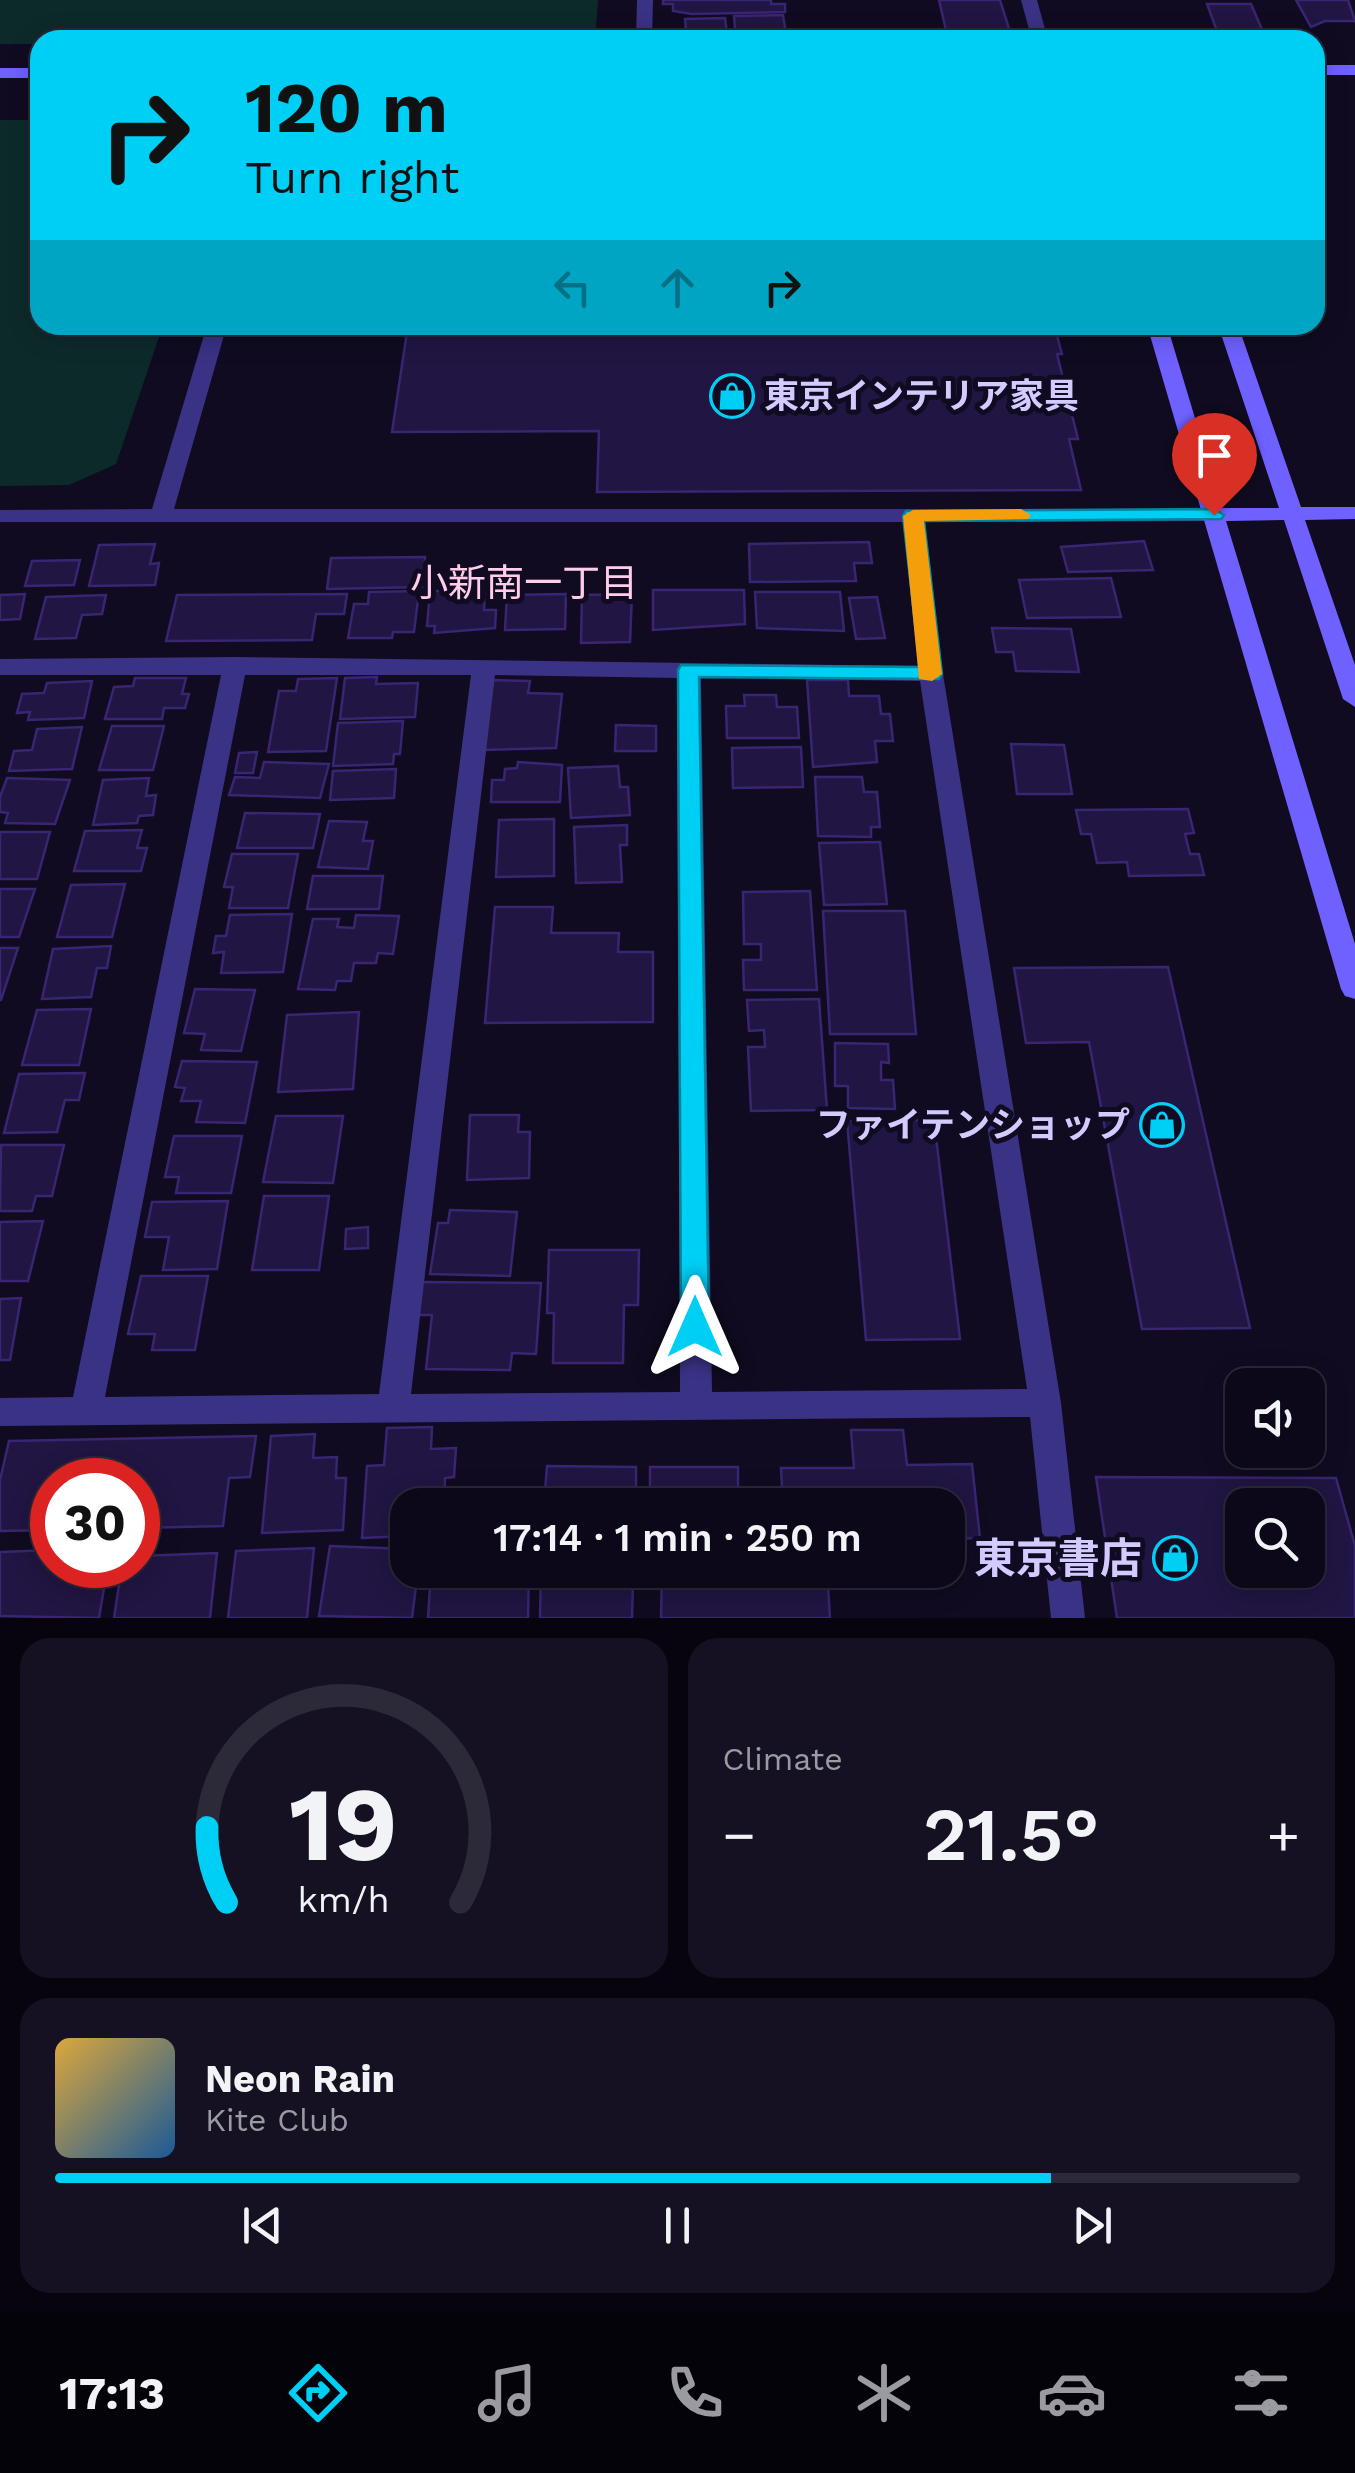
<!DOCTYPE html>
<html lang="en">
<head>
<meta charset="utf-8">
<style>
	body { margin:0; font-family:"Work Sans","Noto Sans JP",sans-serif; background:#151122; color:#f1f3f6; height:100vh; display:flex; flex-direction:column; font-size:38px; white-space:nowrap }
	* { box-sizing:border-box; margin:0 }
	p { font-size:32px; color:#9a9aa2 }
	.icon { flex:none; width:55px; height:55px; fill:none; stroke:currentColor; stroke-width:2; stroke-linecap:round; stroke-linejoin:round }
	.map { position:relative; height:1618px; overflow:hidden }
	.side { display:flex; flex-direction:column; gap:20px; padding:20px; background:#07040e; flex:1 }
	.side>* { flex:none }
	.banner { position:absolute; left:30px; top:30px; width:1295px; height:305px; border-radius:30px; box-shadow:0 5px 25px #0003,0 0 0 2px #2c2938; background:#00cff5; color:#111; overflow:hidden }
	.controls { position:absolute; left:1225px; top:1368px; display:grid; gap:20px }
	.controls a { display:grid; place-items:center; width:100px; height:100px; border-radius:20px; background:#0c0819; box-shadow:0 5px 25px #0003,0 0 0 2px #2c2938; font-size:50px }
	.speed { position:absolute; left:30px; top:1458px; display:flex; gap:20px; font-size:50px; font-weight:700; text-align:center }
	.speed>* { display:grid; place-content:center; width:130px; height:130px; border-radius:50%; background:#0c0819; box-shadow:0 5px 25px #0003,0 0 0 2px #2c2938; line-height:1 }
	.speed .limit { border:15px solid #d22; background:#fff; color:#111 }
	.pin { position:absolute; display:grid; place-items:center; width:85px; height:85px; color:#fff; margin:-102px -42px; border-radius:50% 50% 50% 0; rotate:-45deg; box-shadow:0 0 10px #0007 }
	.pin .icon { rotate:45deg }
	.me { position:absolute; width:110px; margin:-55px; rotate:0deg; stroke-linejoin:round; filter:drop-shadow(0 0 8px #0008) }
	.turn { display:flex; align-items:center; gap:35px; height:210px; padding:0 50px; font-size:45px }
	.turn .icon { width:130px; height:130px; stroke-width:2.5 }
	.turn b { display:block; font-size:70px; line-height:85px }
	.lanes { display:flex; align-items:center; height:95px; padding:0 50px; background:#0003; justify-content:center; gap:50px; direction:ltr }
	.lanes .off { opacity:.35 }
	.big { font-size:75px; font-weight:600; line-height:1.1 }
	.side .tile { flex:1; display:flex; flex-direction:column; justify-content:center; gap:15px; min-width:0; padding:0 35px; border-radius:30px; background:#151122 }
	.side .dial { align-items:center; gap:0 }
	.dial svg { height:260px; overflow:visible; fill:none; stroke:#2c2938; stroke-width:7; stroke-linecap:round; text-anchor:middle }
	.dial text { fill:#f1f3f6; stroke:none }
	.song { display:flex; align-items:center; gap:30px }
	.cover { width:120px; height:120px; border-radius:15px; background:linear-gradient(135deg,hsl(40 70% 55%),hsl(210 70% 35%)) }
	.played { height:10px; border-radius:5px; background:linear-gradient(90deg,#00cff5 80%,#2c2938 80%) }
	.keys { display:flex; justify-content:space-around; direction:ltr }
	.heat { display:flex; justify-content:space-between; align-items:center; font-size:55px; direction:ltr }
	.side .tiles { flex:1; display:grid; gap:20px; grid-template-columns:1fr 1fr }
	.tile:last-child { grid-column:span 2 }
	.trip { position:absolute; left:390px; top:1488px; width:575px; height:100px; border-radius:30px; background:#0c0819; box-shadow:0 5px 25px #0003,0 0 0 2px #2c2938; font-weight:600; line-height:100px; text-align:center }
	.menu { display:flex; height:160px; justify-content:space-around; align-items:center; background:#05030a; color:#9a9aa2 }
	.menu .icon { width:70px; height:70px }
	.menu .on { color:#00cff5 }
	.menu b { font-size:45px; color:#f1f3f6 }
	.map>svg:first-child { display:block }
	.green { fill:#0d2a2b }
	.building { fill:#211543; stroke:#392571; stroke-width:2.5; fill-rule:evenodd }
	.lines { fill:none; stroke-linecap:round; stroke-linejoin:round }
	.street { fill:#3a3284; fill-rule:evenodd }
	.secondary { fill:#6f61ff; fill-rule:evenodd }
	.route { fill:#00cff5; stroke:#00879f; stroke-width:2.5 }
	.slow { fill:#f59e0b }
	.labels { text-anchor:middle; dominant-baseline:central; stroke-width:10; stroke-linejoin:round; paint-order:stroke }
	.poi-label { font-size:35px; font-weight:bold; fill:#d3caff; stroke:#100b21; text-anchor:start }
	.neighbourhood-label { font-size:38px; fill:#ffccea; stroke:#100b21 }
	.near-poi-label { font-size:42px; font-weight:bold; fill:#d3caff; stroke:#100b21; text-anchor:end }
</style>
</head>
<body>
<div class="map">
<svg width="1355" height="1618" viewBox="0 0 1355 1618">
	<rect width="100%" height="100%" fill="#100b21"/>
	<g class="green">
		<path d="M0 0H598L596 28 561 40H40V44H0Z"/>
		<path d="M0 120H40V325H163L116 464 69 485 0 486Z"/>
	</g>
	<g class="building">
		<path d="M663 0H771V4H785V12L692 14 673 11V4H663Z"/>
		<path d="M939 0H1000L1012 38 948 39Z"/>
		<path d="M1296 0H1348L1355 21H1325L1311 27Z"/>
		<path d="M1207 4H1251L1264 34H1218Z"/>
		<path d="M783 15 787 40H736L734 16Z"/>
		<path d="M725 18 728 40H676L675 30H686L685 19Z"/>
		<path d="M408 325H1054L1062 354H1057L1078 439H1069L1081 490 597 492 599 431 392 432Z"/>
		<path d="M1144 541 1153 570 1068 572 1061 547Z"/>
		<path d="M869 542 872 563H854L856 581 750 582 749 544Z"/>
		<path d="M155 544 150 564 159 563 155 585 89 586 99 545Z"/>
		<path d="M425 557 423 587 327 589 331 558Z"/>
		<path d="M80 560 74 585 25 586 32 561Z"/>
		<path d="M1111 578 1121 617 1027 618 1019 580Z"/>
		<path d="M653 590H744L745 624 653 630Z"/>
		<path d="M419 591 414 632H393L392 638H348L354 604H368L369 592Z"/>
		<path d="M430 591H485L484 610H496L495 628 434 633 435 626H427Z"/>
		<path d="M755 592H840L844 631 757 628Z"/>
		<path d="M25 594 20 619 0 620V595Z"/>
		<path d="M347 594 344 614H316L312 640 166 641 177 595Z"/>
		<path d="M566 594 565 629 505 630 507 595Z"/>
		<path d="M632 594 630 642 581 643 582 595Z"/>
		<path d="M106 595 102 614 82 615 76 638 35 639 46 597Z"/>
		<path d="M877 597 885 638 856 639 849 598Z"/>
		<path d="M992 628 1071 629 1079 672 1016 671 1013 652H996Z"/>
		<path d="M377 677 376 684 418 683 415 717 340 719 345 678Z"/>
		<path d="M135 678H186L182 694H189L185 708H164L162 719H105L114 687 133 686Z"/>
		<path d="M337 678 326 751 268 752 279 691H296L298 679Z"/>
		<path d="M493 680 530 681 528 693 562 694 556 748 483 750Z"/>
		<path d="M807 680H848L849 696H879L881 714H890L893 741H875L877 762 813 767Z"/>
		<path d="M92 681 84 718 28 720 30 712 17 713 22 694 44 693 47 683Z"/>
		<path d="M744 695H776L777 707H797L799 738H727L726 706H745Z"/>
		<path d="M403 721 400 754H394L393 764 333 766 338 723Z"/>
		<path d="M616 725 656 726V751H615Z"/>
		<path d="M112 726H164L153 770H99Z"/>
		<path d="M82 727 72 769 9 771 14 751 32 750 37 729Z"/>
		<path d="M1011 744 1064 745 1072 794H1017Z"/>
		<path d="M801 747 803 787 733 788 732 748Z"/>
		<path d="M257 752 253 773H235L239 753Z"/>
		<path d="M264 762 329 764 320 798 229 795 235 777 260 778Z"/>
		<path d="M518 762 562 765 560 802H491L492 780H504L505 769 517 768Z"/>
		<path d="M618 766 620 787H628L630 815 571 818 568 768Z"/>
		<path d="M396 769 394 798 330 800 333 771Z"/>
		<path d="M815 777H862L864 792H877L880 827H871V837L818 836Z"/>
		<path d="M7 778 70 780 55 824 5 823 8 813 0 812V797Z"/>
		<path d="M149 778 146 796 156 795 153 815 139 816 137 823 93 825 103 780Z"/>
		<path d="M1188 809 1194 833 1185 834 1190 854H1199L1204 875 1129 876 1127 862 1097 863 1091 834H1081L1076 810Z"/>
		<path d="M245 813 320 814 313 848H237Z"/>
		<path d="M554 819V876L496 877 499 820Z"/>
		<path d="M329 821 367 822 363 841H373L368 869 318 867Z"/>
		<path d="M627 825V845H620L622 882 576 883 574 827Z"/>
		<path d="M142 830 137 848H147L141 871H74L85 831Z"/>
		<path d="M0 832H50L37 879H0Z"/>
		<path d="M880 842 887 904 824 905 819 843Z"/>
		<path d="M232 854H298L288 908H229L233 887H224Z"/>
		<path d="M313 876H383L379 909H307Z"/>
		<path d="M125 884 112 937H57L71 885Z"/>
		<path d="M0 889H35L19 937H0Z"/>
		<path d="M810 891 817 990H744L743 960H761V944H744L743 892Z"/>
		<path d="M495 907H553L551 933H619L618 952H653V1022L485 1023Z"/>
		<path d="M823 911H905L916 1034H830Z"/>
		<path d="M292 914 283 972 221 973 224 952 213 953 216 936H226L230 915Z"/>
		<path d="M356 915 399 916 393 954 378 953 376 963H354L351 981H337L335 990 298 989 313 919H339L337 927 354 928Z"/>
		<path d="M111 946 107 968H97L91 997 42 999 53 949Z"/>
		<path d="M0 948H18L1 1000H0Z"/>
		<path d="M1168 967 1250 1328 1142 1329 1089 1042 1026 1043 1014 968Z"/>
		<path d="M195 989 255 990 241 1051 201 1050 205 1034 184 1033Z"/>
		<path d="M819 999 827 1110 751 1111 748 1047H765L764 1030 749 1031 747 1000Z"/>
		<path d="M91 1009 79 1065H22L37 1010Z"/>
		<path d="M359 1012 353 1089 278 1092 287 1015Z"/>
		<path d="M835 1043 888 1044 889 1063 881 1062V1080H893L895 1109 848 1108V1086H835Z"/>
		<path d="M182 1061 257 1062 245 1123 196 1122 201 1101H181L185 1088 175 1087Z"/>
		<path d="M85 1073 79 1100H65L57 1132 4 1133 19 1074Z"/>
		<path d="M470 1115H519L518 1132H530L529 1178 467 1180Z"/>
		<path d="M276 1116H343L333 1183 263 1182Z"/>
		<path d="M934 1120 960 1339 866 1340 847 1121Z"/>
		<path d="M174 1136H242L231 1193H176L179 1177H165Z"/>
		<path d="M1 1145H64L52 1196H36L32 1211H0Z"/>
		<path d="M264 1196H329L319 1270H252Z"/>
		<path d="M228 1201 217 1269 163 1270 169 1237H145L152 1202Z"/>
		<path d="M450 1210 517 1212 510 1276 430 1274 438 1223H448Z"/>
		<path d="M43 1221 28 1281H0V1222Z"/>
		<path d="M368 1227V1248L345 1249 346 1229Z"/>
		<path d="M549 1250H639L638 1305H624L623 1363H553L554 1313H547Z"/>
		<path d="M141 1276H208L195 1350H152L155 1334H128Z"/>
		<path d="M421 1282 541 1283 536 1354 512 1353 510 1370 426 1369 432 1315H418Z"/>
		<path d="M21 1298 10 1360H0V1299Z"/>
		<path d="M432 1427 431 1449 456 1448 454 1477 445 1478 444 1505H408V1536L362 1538 367 1466 384 1465 387 1428Z"/>
		<path d="M851 1430H903L907 1465 972 1464 980 1538 948 1539V1505H783L781 1468H854Z"/>
		<path d="M315 1434 313 1458 337 1457 336 1478H346L343 1530 262 1533 271 1436Z"/>
		<path d="M256 1436 250 1477 229 1478 223 1526 138 1528V1480H52V1530L0 1531V1480L9 1441Z"/>
		<path d="M547 1466 636 1467V1505H544Z"/>
		<rect x="650" y="1467" width="88" height="38"/>
		<path d="M1096 1477 1336 1478 1355 1546V1618H1117ZM1242 1505H1308V1570H1242Z"/>
		<path d="M330 1546 408 1549V1570H418L412 1618 319 1616Z"/>
		<path d="M314 1548 307 1618H228L236 1551Z"/>
		<path d="M52 1550V1565H108L99 1618 0 1616V1552Z"/>
		<path d="M217 1553 210 1618H114L122 1565H138V1556Z"/>
		<path d="M431 1570H529L528 1618H428Z"/>
		<path d="M541 1570H616V1584L633 1583 632 1618H540Z"/>
		<path d="M662 1570H827L830 1618H661Z"/>
	</g>
	<g class="lines">
		<g class="street">
			<path d="M637 0H653L652 40H636Z"/>
			<path d="M1021 0H1037L1048 40H1032Z"/>
			<path d="M207 325H227L174 509H1214L1225 515 1214 521 925 522 943 674 1061 1403 1085 1618H1051L1030 1417 0 1426V1398L73 1397 221 675H0V659L235 657 918 666 903 522H0V510L152 509ZM245 675H471L379 1394 105 1397ZM495 675 677 678 680 1392 411 1394ZM701 678 920 681 1027 1389 712 1392Z"/>
		</g>
		<g class="secondary">
			<rect x="1315" y="65" width="40" height="10"/>
			<rect x="0" y="68" width="40" height="10"/>
			<path d="M1147 325H1167L1222 508H1279L1218 325H1238L1301 507H1355V519L1305 520 1355 665V707L1343 699 1284 520 1226 521 1355 944V999L1345 996 1341 989Z"/>
		</g>
	</g>
	<path class="route" d="M1214 509 1224 515 1221 519 924 521 942 674 939 679 699 677 709 1327 705 1336 695 1340 685 1336 681 1327 678 670 681 665 920 667 903 516 906 511Z"/>
	<path class="slow" d="M1021 509 1031 515 1028 519 924 521 942 674 932 681 919 679 903 516 913 510Z"/>
	<defs>
		<g id="shop-ring" transform="scale(2.25)"><circle r="9.5" fill="#100b21" stroke="#00cff5" stroke-width="1.5"/><path d="M-5-2.5h2.3a2.7 3.5 0 0 1 5.4 0H5L5.5 6h-11ZM-1.5-2.5h3a1.5 2.3 0 0 0-3 0Z" fill="#00cff5"/></g>
	</defs>
	<g fill-rule="evenodd">
		<use href="#shop-ring" x="732" y="396"/>
		<use href="#shop-ring" x="1162" y="1125"/>
		<use href="#shop-ring" x="1175" y="1558"/>
	</g>
	<g class="labels">
		<g class="poi-label">
			<text x="764" y="396">東京インテリア家具</text>
			<text x="1130" y="1125" text-anchor="end">ファイテンショップ</text>
		</g>
		<g class="neighbourhood-label">
			<text x="524" y="583">小新南一丁目</text>
		</g>
		<g class="near-poi-label">
			<text x="1142" y="1558">東京書店</text>
		</g>
	</g>
</svg>
<div class="controls">
<a><svg class="icon" aria-label="sound" viewBox="0 0 24 24"><path d="M4 9h4l5-4v14l-5-4H4zM17 9q2 3 0 6"/></svg></a>
<a><svg class="icon" aria-label="search" viewBox="0 0 24 24"><circle cx="10" cy="10" r="6"/><path d="M15 15l6 6"/></svg></a>
</div>
<div class="speed"><div class="limit">30</div></div>
<div class="pin" style="left:1214px;top:515px;background:#d93025"><svg class="icon" aria-label="arrive" viewBox="0 0 24 24"><path d="M6 21V4h12l-3 4 3 4H6"/></svg></div>
<svg class="me" style="left:695px;top:1327px" viewBox="-20 -20 40 40"><path d="M0-17L14 15 0 8-14 15z" fill="#00cff5" stroke="#fff" stroke-width="4"/></svg>
<div class="trip">17:14 · 1 min · 250 m</div>
<div class="banner">
<div class="turn"><svg class="icon" aria-label="right" viewBox="0 0 24 24"><path d="M7 20v-9h11M14 6l5 5-5 5"/></svg><div><b>120 m</b>Turn right</div></div>
<div class="lanes"><svg class="icon off" aria-label="left" viewBox="0 0 24 24"><path d="M17 20v-9H6M10 6l-5 5 5 5"/></svg><svg class="icon off" aria-label="ahead" viewBox="0 0 24 24"><path d="M12 20V5M6 11l6-6 6 6"/></svg><svg class="icon" aria-label="right" viewBox="0 0 24 24"><path d="M7 20v-9h11M14 6l5 5-5 5"/></svg></div>
</div>
</div>
<section class="side">
<div class="tiles">
<div class="tile dial"><svg viewBox="0 0 100 80">
<path d="M14 69A42 42 0 1 1 86 69"/>
<path d="M14 69A42 42 0 0 1 8 46" stroke="#00cff5"/>
<text x="50" y="56" font-size="32" font-weight="700">19</text>
<text x="50" y="72" font-size="11">km/h</text>
</svg></div>
<div class="tile"><p>Climate</p>
<div class="heat"><a>−</a><b class="big">21.5°</b><a>+</a></div>
</div>
<div class="tile">
<div class="song"><i class="cover"></i><div><b>Neon Rain</b><p>Kite Club</p></div></div>
<div class="played"></div>
<div class="keys"><svg class="icon" aria-label="previous" viewBox="0 0 24 24"><path d="M18 5L8 12l10 7zM5 5v14"/></svg><svg class="icon" aria-label="pause" viewBox="0 0 24 24"><path d="M8 5v14M16 5v14"/></svg><svg class="icon" aria-label="next" viewBox="0 0 24 24"><path d="M6 5l10 7-10 7zM19 5v14"/></svg></div>
</div>
</div>
</section>
<nav class="menu">
<b>17:13</b>
<svg class="icon on" aria-label="directions" viewBox="0 0 24 24"><path d="M12 3l9 9-9 9-9-9zM9 14v-3h6M13 9l2 2-2 2"/></svg>
<svg class="icon" aria-label="music" viewBox="0 0 24 24"><path d="M9 18V5l10-2v13"/><circle cx="6" cy="18" r="3"/><circle cx="16" cy="16" r="3"/></svg>
<svg class="icon" aria-label="phone" viewBox="0 0 24 24"><path d="M5 4h4l2 5-3 2q2 4 5 5l2-3 5 2v4C11 20 4 13 5 4z"/></svg>
<svg class="icon" aria-label="climate" viewBox="0 0 24 24"><path d="M12 3v18M4 7l16 10M4 17L20 7"/></svg>
<svg class="icon" aria-label="car" viewBox="0 0 24 24"><path d="M5 17H2v-5l4-1 3-4h7l3 4 3 1v5h-3M9 17h6M6 11h13"/><circle cx="7" cy="17" r="2"/><circle cx="17" cy="17" r="2"/></svg>
<svg class="icon" aria-label="filters" viewBox="0 0 24 24"><path d="M4 7h16M4 17h16"/><circle cx="9" cy="7" r="2"/><circle cx="15" cy="17" r="2"/></svg>
</nav>
</body>
</html>
